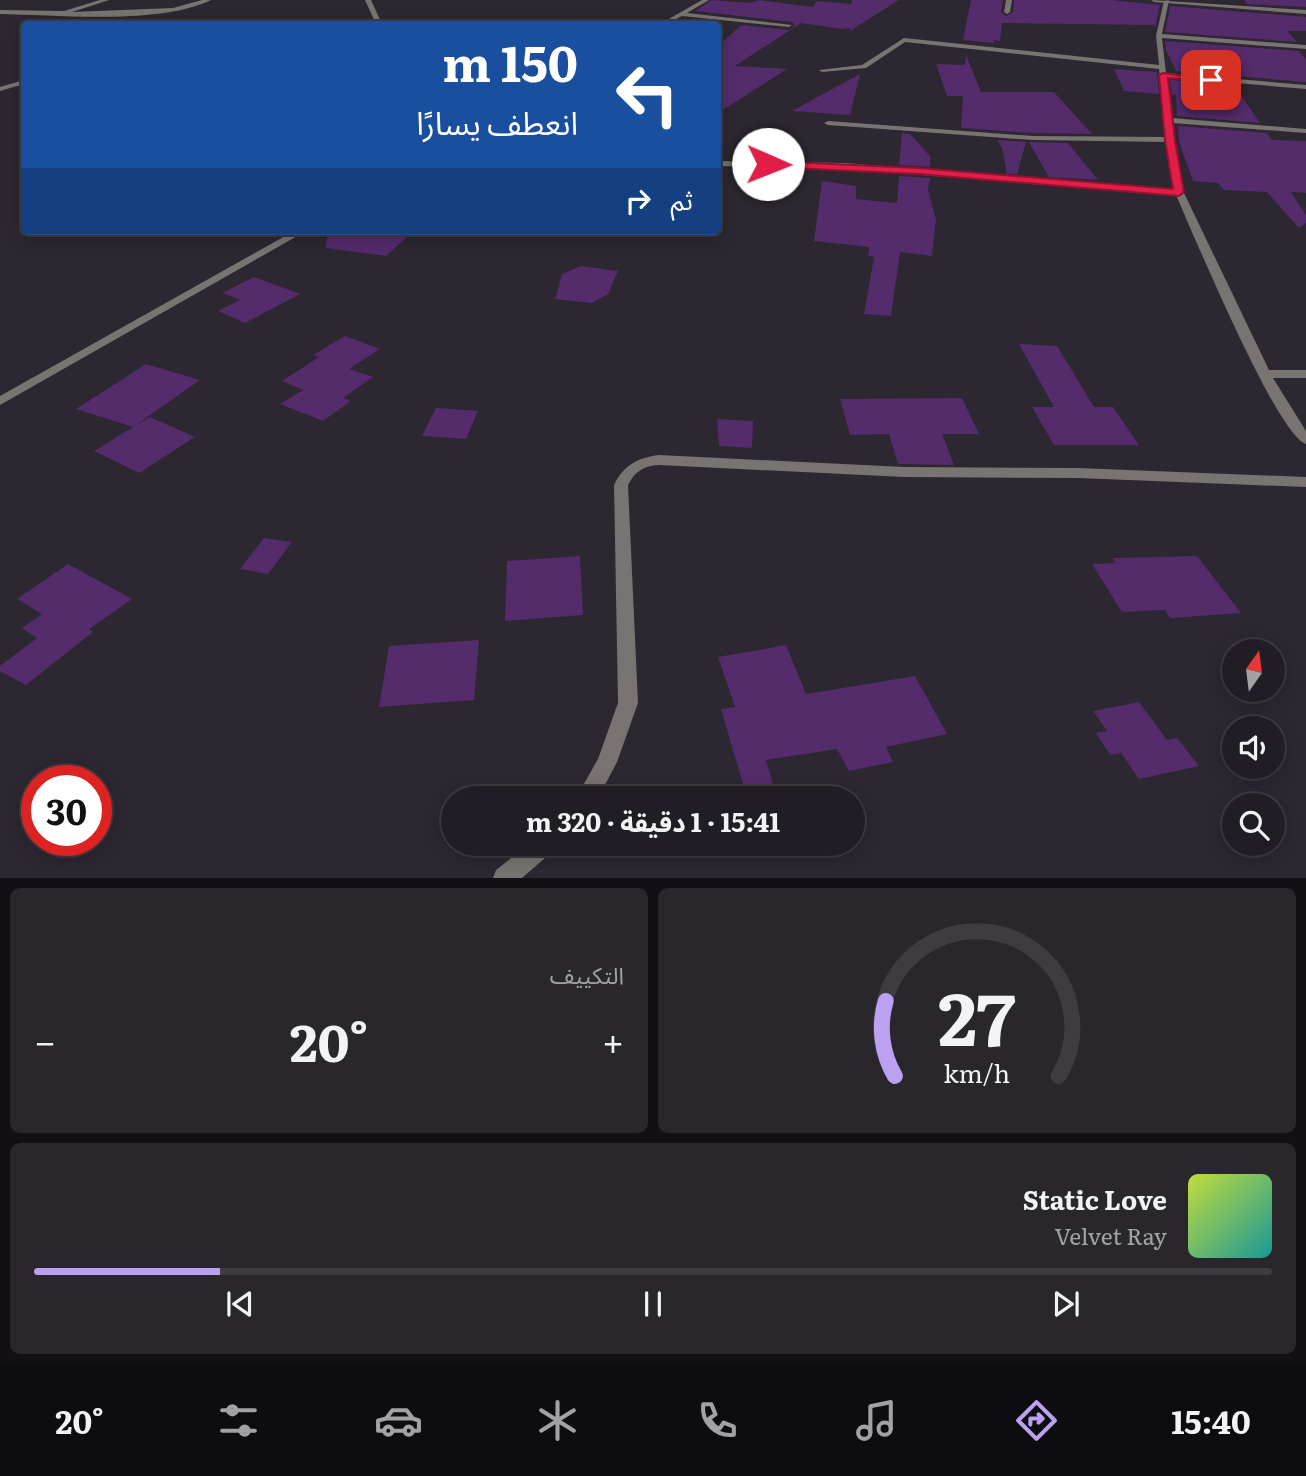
<!DOCTYPE html>
<html lang="ar">
<head>
<meta charset="utf-8">
<style>
	body { margin:0; font-family:Literata,"Noto Sans Arabic",serif; background:#29262c; color:#f1f3f6; direction:rtl; height:100vh; display:flex; flex-direction:column; font-size:26px; white-space:nowrap }
	* { box-sizing:border-box; margin:0 }
	p { font-size:23px; color:#a2a2a6 }
	.icon { flex:none; width:38px; height:38px; fill:none; stroke:currentColor; stroke-width:2; stroke-linecap:round; stroke-linejoin:round }
	.map { position:relative; height:878px; overflow:hidden; direction:ltr }
	.details { display:flex; flex-direction:column; gap:10px; padding:10px; background:#121014; flex:1 }
	.details>* { flex:none }
	.top-card { position:absolute; left:21px; top:21px; width:700px; height:214px; border-radius:7px; box-shadow:0 4px 18px #0003,0 0 0 2px #3e3b41; direction:rtl; background:#1a4fa0; color:#fff; overflow:hidden }
	.needle { width:46px; rotate:14deg }
	.fabs { position:absolute; left:1222px; top:639px; display:grid; gap:14px }
	.fabs a { display:grid; place-items:center; width:63px; height:63px; border-radius:50%; background:#211d24; box-shadow:0 4px 18px #0003,0 0 0 2px #3e3b41; font-size:35px }
	.speed { position:absolute; left:21px; top:765px; display:flex; gap:14px; font-size:35px; font-weight:700; text-align:center }
	.speed>* { display:grid; place-content:center; width:91px; height:91px; border-radius:50%; background:#211d24; box-shadow:0 4px 18px #0003,0 0 0 2px #3e3b41; line-height:1 }
	.speed .limit { border:10px solid #d22; background:#fff; color:#111 }
	.pin { position:absolute; display:grid; place-items:center; width:60px; height:60px; color:#fff; margin:-30px; border-radius:14px; box-shadow:0 4px 10px #0006 }
	.me { position:absolute; width:77px; margin:-38px; rotate:91deg; stroke-linejoin:round; filter:drop-shadow(0 0 5px #0008) }
	.turn { display:flex; align-items:center; gap:24px; height:147px; padding:0 28px; font-size:32px }
	.turn .icon { width:91px; height:91px; stroke-width:2.5 }
	.turn b { display:block; font-size:49px; line-height:60px }
	.then { display:flex; align-items:center; height:66px; padding:0 28px; background:#0003; gap:14px; font-size:26px }
	.big { font-size:52px; font-weight:700; line-height:1.1 }
	.details .tile { flex:1; display:flex; flex-direction:column; justify-content:center; gap:10px; min-width:0; padding:0 24px; border-radius:10px; background:#29262c }
	.details .dial { align-items:center; gap:0 }
	.dial svg { height:182px; overflow:visible; fill:none; stroke:#3e3b41; stroke-width:7; stroke-linecap:round; text-anchor:middle }
	.dial text { fill:#f1f3f6; stroke:none }
	.song { display:flex; align-items:center; gap:21px }
	.cover { width:84px; height:84px; border-radius:10px; background:linear-gradient(135deg,hsl(70 70% 55%),hsl(180 70% 35%)) }
	.played { height:7px; border-radius:4px; background:linear-gradient(90deg,#bca0f2 15%,#3e3b41 15%) }
	.keys { display:flex; justify-content:space-around; direction:ltr }
	.heat { display:flex; justify-content:space-between; align-items:center; font-size:38px; direction:ltr }
	.details .tiles { flex:1; display:grid; gap:10px; grid-template-columns:1fr 1fr }
	.tile:last-child { grid-column:span 2 }
	.trip { position:absolute; left:441px; top:786px; width:424px; height:70px; border-radius:35px; background:#211d24; box-shadow:0 4px 18px #0003,0 0 0 2px #3e3b41; font-weight:700; line-height:70px; text-align:center; direction:rtl }
	.dock { display:flex; height:112px; justify-content:space-around; align-items:center; background:#0d0c0e; color:#a2a2a6 }
	.dock .icon { width:49px; height:49px }
	.dock .on { color:#bca0f2 }
	.dock b { font-size:32px; color:#f1f3f6 }
	.map>svg:first-child { display:block }
	.building { fill:#542b6b }
	.lines { fill:none; stroke-linecap:round; stroke-linejoin:round }
	.minor { fill:#797471; fill-rule:evenodd }
	.tertiary { fill:#797471; fill-rule:evenodd }
	.route { fill:#e11d48; stroke:#92132f; stroke-width:2 }
</style>
</head>
<body>
<div class="map">
<svg width="1306" height="878" viewBox="0 0 1306 878">
	<rect width="100%" height="100%" fill="#2c2730"/>
	<g class="building">
		<path d="M712 0 749 3 759 0 813 7 817 1 851 4 852 0H899L850 31V28L841 29 801 23 735 66 787 69 718 113V46L741 25 789 30 795 25 792 22 695 11Z"/>
		<path d="M971 0H1003L1001 12 1006 16 1013 12 1014 0H1111L1160 5 1155 27 1154 25 1002 23 1000 41 994 40 993 43 963 40Z"/>
		<path d="M1244 0H1306V7L1247 4Z"/>
		<path d="M1170 6 1306 17V31H1287L1297 42 1165 32Z"/>
		<path d="M1165 41 1299 51 1306 59V82L1176 71 1166 50Z"/>
		<path d="M966 55 981 92H1054L1092 134 1033 133 961 128 963 96H947L936 64 965 65Z"/>
		<path d="M1114 69 1157 72 1159 94 1124 91Z"/>
		<path d="M860 74 850 115 792 111Z"/>
		<path d="M1170 80 1234 85 1260 123 1177 116 1176 95 1172 94Z"/>
		<path d="M1178 126 1267 133 1272 140 1306 141V193L1291 192 1306 215V223L1299 228 1267 192 1224 190 1218 183 1193 181 1179 142Z"/>
		<path d="M902 133 910 134 930 156V167L899 165Z"/>
		<path d="M997 140 1026 142 1017 174H1007L1002 148Z"/>
		<path d="M1029 142 1068 143 1098 180 1049 177Z"/>
		<path d="M899 176 930 178 928 190 936 220 932 256 900 252 891 316 864 314 874 257 868 256 869 247 814 241 822 181 856 186V199L897 203Z"/>
		<path d="M328 231H362L407 237 386 256 326 248Z"/>
		<path d="M581 266 618 271 608 294 592 303 555 299 562 274Z"/>
		<path d="M254 277 300 294 245 323 218 311 240 300 222 293Z"/>
		<path d="M345 336 380 349 349 369 373 377 343 398 351 401 323 421 280 404 303 390 282 381 319 357 313 355Z"/>
		<path d="M1019 344 1057 346 1094 407H1113L1139 445H1054L1032 407H1054Z"/>
		<path d="M146 364 200 380 133 427 150 417 195 437 139 473 94 451 133 427 76 409Z"/>
		<path d="M962 398 979 434H942L954 465 898 464 889 434 850 435 840 399Z"/>
		<path d="M436 408 478 411 466 439 422 436Z"/>
		<path d="M717 419 753 421 752 448 719 446Z"/>
		<path d="M264 538 292 542 268 574 240 569Z"/>
		<path d="M580 556 583 615 505 621 507 561Z"/>
		<path d="M1197 556 1241 613 1170 618 1165 610 1122 612 1092 564 1115 563 1113 558Z"/>
		<path d="M68 564 132 599 89 629 93 632 26 685 0 671V666L37 638 22 628 42 614 17 599Z"/>
		<path d="M479 640 474 700 379 707 389 646Z"/>
		<path d="M786 645 806 694 915 676 947 734 886 747 893 762 849 771 837 749 766 760 777 798H747L721 709 735 707 718 657Z"/>
		<path d="M1139 702 1167 740 1177 738 1199 766 1139 779 1121 753 1110 755 1096 733 1107 731 1093 711Z"/>
	</g>
	<g class="lines">
		<g class="minor">
			<path d="M100 0H109L72 12 173 8 202 0H211C160 25 58 15 0 14V10L64 11Z"/>
			<path d="M365 0H371L382 24H376Z"/>
			<path d="M702 0H709L687 13 792 25 789 27 682 16 666 24H660Z"/>
			<path d="M1006 0H1012L1010 12 1007 14 1004 12Z"/>
			<path d="M1169 0 1162 34 1306 45V49L1162 38 1166 73 1306 85V89L1167 77 1172 118 1306 129V133L1172 123 1184 193 1269 370H1306V378H1273L1306 431V444C1277 436 1193 233 1176 195L845 169 718 166V161L845 163 1174 190 1166 142 1033 140 828 125 824 123 828 121 1033 136 1166 137 1159 69 905 42 866 68 822 72 819 70 862 65 904 38 1159 65 1156 36 1164 1Z"/>
			<path d="M227 22 230 24H223L224 23Z"/>
			<path d="M24 80V84L0 91V87Z"/>
			<path d="M294 231H306L0 405V396Z"/>
			<path d="M659 455 904 467 1078 468 1306 477V487L1078 478 904 477 659 465C644 466 635 471 628 485L638 703 617 762 598 798H576L598 759 618 703 614 485C624 465 637 458 659 455Z"/>
			<path d="M529 844H556L553 851 522 878H493L496 870Z"/>
		</g>
		<path class="tertiary" d="M1151 0 1306 10V14L1154 2Z"/>
	</g>
	<path class="route" d="M1163 73 1215 80 1211 82 1168 78 1175 140 1184 192 1179 196 918 174 768 167 763 164 768 161 918 168 1173 189 1165 140 1159 75Z"/>
</svg>
<div class="fabs">
<a><svg class="needle" viewBox="-14 -14 28 28"><path d="M0-13l5 13h-10z" fill="#e53935"/><path d="M0 13l5-13h-10z" fill="#a2a2a6"/></svg></a>
<a><svg class="icon" aria-label="sound" viewBox="0 0 24 24"><path d="M4 9h4l5-4v14l-5-4H4zM17 9q2 3 0 6"/></svg></a>
<a><svg class="icon" aria-label="search" viewBox="0 0 24 24"><circle cx="10" cy="10" r="6"/><path d="M15 15l6 6"/></svg></a>
</div>
<div class="speed"><div class="limit">30</div></div>
<div class="pin" style="left:1211px;top:80px;background:#d93025"><svg class="icon" aria-label="arrive" viewBox="0 0 24 24"><path d="M6 21V4h12l-3 4 3 4H6"/></svg></div>
<svg class="me" style="left:768px;top:164px" viewBox="-20 -20 40 40"><circle r="19" fill="#fff"/><path d="M0-13L10 11 0 6-10 11z" fill="#e11d48"/></svg>
<div class="trip">15:41 · 1 دقيقة · 320 m</div>
<div class="top-card">
<div class="turn"><svg class="icon" aria-label="left" viewBox="0 0 24 24"><path d="M17 20v-9H6M10 6l-5 5 5 5"/></svg><div><b>150 m</b>انعطف يسارًا</div></div>
<div class="then">ثم<svg class="icon" aria-label="right" viewBox="0 0 24 24"><path d="M7 20v-9h11M14 6l5 5-5 5"/></svg></div>
</div>
</div>
<section class="details">
<div class="tiles">
<div class="tile dial"><svg viewBox="0 0 100 80">
<path d="M14 69A42 42 0 1 1 86 69"/>
<path d="M14 69A42 42 0 0 1 10 36" stroke="#bca0f2"/>
<text x="50" y="56" font-size="32" font-weight="700">27</text>
<text x="50" y="72" font-size="11">km/h</text>
</svg></div>
<div class="tile"><p>التكييف</p>
<div class="heat"><a>−</a><b class="big">20°</b><a>+</a></div>
</div>
<div class="tile">
<div class="song"><i class="cover"></i><div><b>Static Love</b><p>Velvet Ray</p></div></div>
<div class="played"></div>
<div class="keys"><svg class="icon" aria-label="previous" viewBox="0 0 24 24"><path d="M18 5L8 12l10 7zM5 5v14"/></svg><svg class="icon" aria-label="pause" viewBox="0 0 24 24"><path d="M8 5v14M16 5v14"/></svg><svg class="icon" aria-label="next" viewBox="0 0 24 24"><path d="M6 5l10 7-10 7zM19 5v14"/></svg></div>
</div>
</div>
</section>
<nav class="dock">
<b>15:40</b>
<svg class="icon on" aria-label="directions" viewBox="0 0 24 24"><path d="M12 3l9 9-9 9-9-9zM9 14v-3h6M13 9l2 2-2 2"/></svg>
<svg class="icon" aria-label="music" viewBox="0 0 24 24"><path d="M9 18V5l10-2v13"/><circle cx="6" cy="18" r="3"/><circle cx="16" cy="16" r="3"/></svg>
<svg class="icon" aria-label="phone" viewBox="0 0 24 24"><path d="M5 4h4l2 5-3 2q2 4 5 5l2-3 5 2v4C11 20 4 13 5 4z"/></svg>
<svg class="icon" aria-label="climate" viewBox="0 0 24 24"><path d="M12 3v18M4 7l16 10M4 17L20 7"/></svg>
<svg class="icon" aria-label="car" viewBox="0 0 24 24"><path d="M5 17H2v-5l4-1 3-4h7l3 4 3 1v5h-3M9 17h6M6 11h13"/><circle cx="7" cy="17" r="2"/><circle cx="17" cy="17" r="2"/></svg>
<svg class="icon" aria-label="filters" viewBox="0 0 24 24"><path d="M4 7h16M4 17h16"/><circle cx="9" cy="7" r="2"/><circle cx="15" cy="17" r="2"/></svg>
<b>20°</b>
</nav>
</body>
</html>
